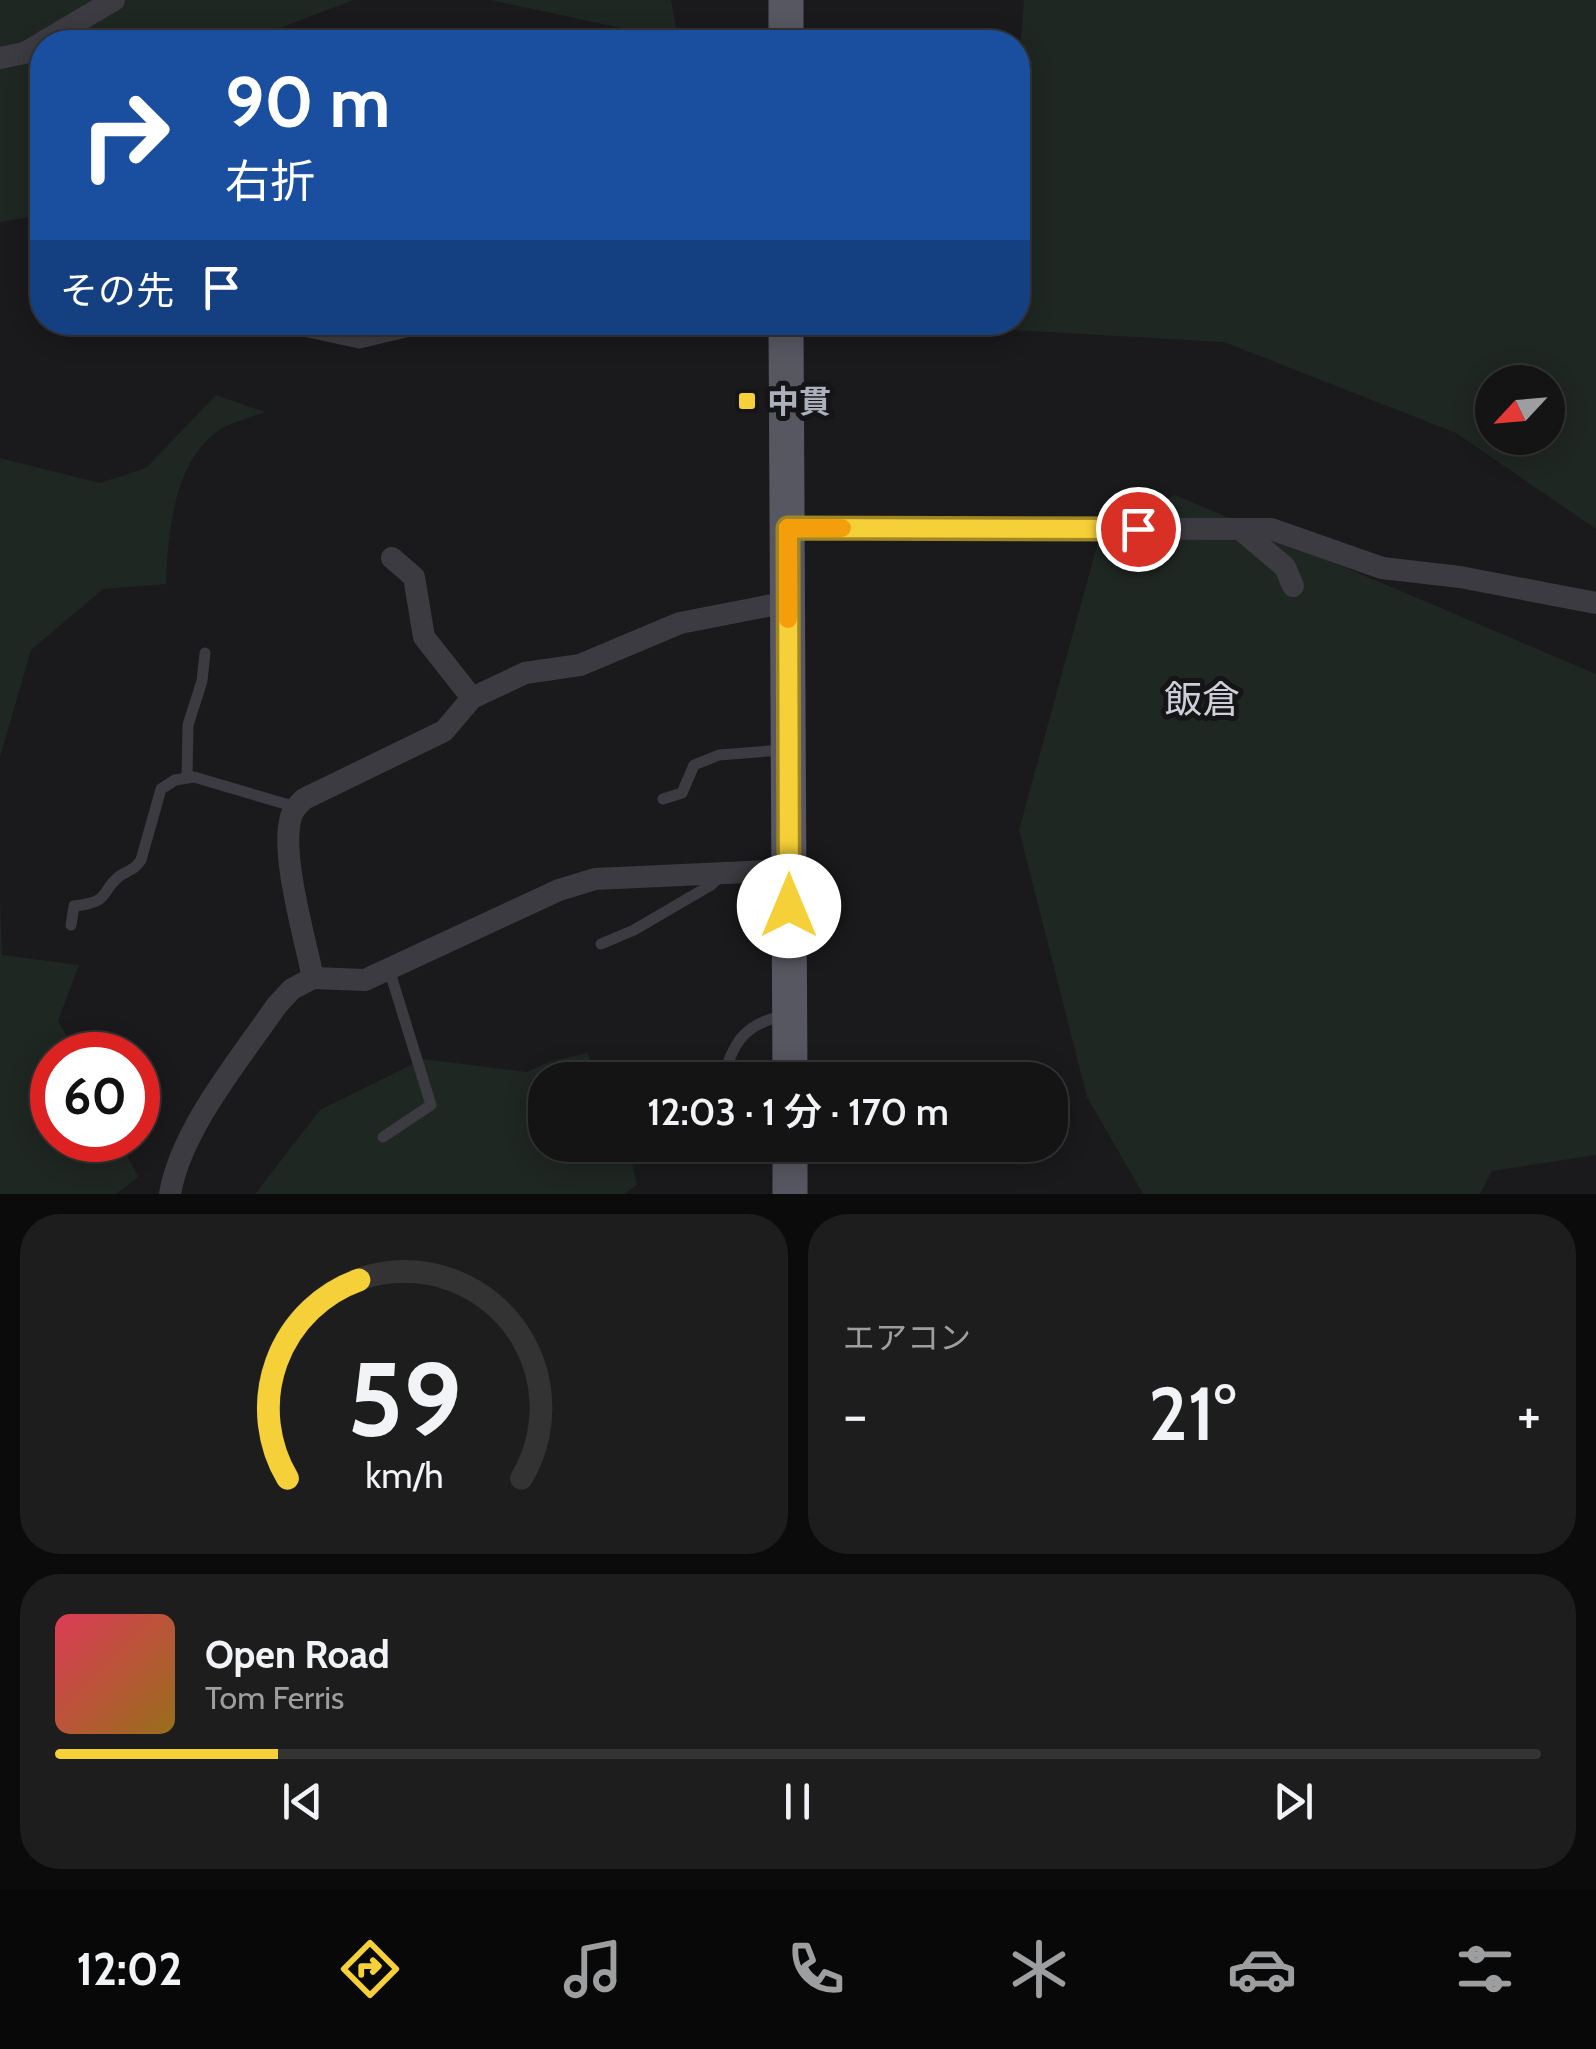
<!DOCTYPE html>
<html lang="ja">
<head>
<meta charset="utf-8">
<style>
	body { margin:0; font-family:Cabin,"Noto Sans JP",sans-serif; background:#1d1d1e; color:#f1f3f6; height:100vh; display:flex; flex-direction:column; font-size:38px; white-space:nowrap }
	* { box-sizing:border-box; margin:0 }
	p { font-size:32px; color:#9d9ea0 }
	.icon { flex:none; width:55px; height:55px; fill:none; stroke:currentColor; stroke-width:2; stroke-linecap:round; stroke-linejoin:round }
	.map { position:relative; height:1194px; overflow:hidden }
	.panel { display:flex; flex-direction:column; gap:20px; padding:20px; background:#0b0b0c; flex:1 }
	.panel>* { flex:none }
	.hud { position:absolute; left:30px; top:30px; width:1000px; height:305px; border-radius:40px; box-shadow:0 5px 25px #0003,0 0 0 2px #333334; background:#1a4fa0; color:#fff; overflow:hidden }
	.needle { width:65px; rotate:244deg }
	.controls { position:absolute; left:1475px; top:365px; display:grid; gap:20px }
	.controls a { display:grid; place-items:center; width:90px; height:90px; border-radius:50%; background:#141415; box-shadow:0 5px 25px #0003,0 0 0 2px #333334; font-size:50px }
	.speed { position:absolute; left:30px; top:1032px; display:flex; gap:20px; font-size:50px; font-weight:700; text-align:center }
	.speed>* { display:grid; place-content:center; width:130px; height:130px; border-radius:50%; background:#141415; box-shadow:0 5px 25px #0003,0 0 0 2px #333334; line-height:1 }
	.speed .limit { border:15px solid #d22; background:#fff; color:#111 }
	.pin { position:absolute; display:grid; place-items:center; width:85px; height:85px; color:#fff; margin:-42px; border:5px solid #fff; border-radius:50%; box-shadow:0 2px 10px #0007 }
	.me { position:absolute; width:110px; margin:-55px; rotate:0deg; stroke-linejoin:round; filter:drop-shadow(0 0 8px #0008) }
	.turn { display:flex; align-items:center; gap:35px; height:210px; padding:0 30px; font-size:45px }
	.turn .icon { width:130px; height:130px; stroke-width:2.5 }
	.turn b { display:block; font-size:70px; line-height:85px }
	.then { display:flex; align-items:center; height:95px; padding:0 30px; background:#0003; gap:20px; font-size:38px }
	.big { font-size:75px; font-weight:600; line-height:1.1 }
	.panel .card { flex:1; display:flex; flex-direction:column; justify-content:center; gap:15px; min-width:0; padding:0 35px; border-radius:40px; background:#1d1d1e }
	.panel .dial { align-items:center; gap:0 }
	.dial svg { height:260px; overflow:visible; fill:none; stroke:#333334; stroke-width:7; stroke-linecap:round; text-anchor:middle }
	.dial text { fill:#f1f3f6; stroke:none }
	.song { display:flex; align-items:center; gap:30px }
	.cover { width:120px; height:120px; border-radius:15px; background:linear-gradient(135deg,hsl(350 70% 55%),hsl(40 70% 35%)) }
	.played { height:10px; border-radius:5px; background:linear-gradient(90deg,#f6d038 15%,#333334 15%) }
	.keys { display:flex; justify-content:space-around; direction:ltr }
	.heat { display:flex; justify-content:space-between; align-items:center; font-size:55px; direction:ltr }
	.panel .tiles { flex:1; display:grid; gap:20px; grid-template-columns:1fr 1fr }
	.card:last-child { grid-column:span 2 }
	.trip { position:absolute; left:528px; top:1062px; width:540px; height:100px; border-radius:40px; background:#141415; box-shadow:0 5px 25px #0003,0 0 0 2px #333334; font-weight:600; line-height:100px; text-align:center }
	.tabs { display:flex; height:160px; justify-content:space-around; align-items:center; background:#080808; color:#9d9ea0 }
	.tabs .icon { width:70px; height:70px }
	.tabs .selected { color:#f6d038 }
	.tabs b { font-size:45px; color:#f1f3f6 }
	.map>svg:first-child { display:block }
	.green { fill:#1f2722; fill-rule:evenodd }
	.lines { fill:none; stroke-linecap:round; stroke-linejoin:round }
	.lane { stroke:#3b3b41; stroke-width:11 }
	.street { stroke:#3b3b41; stroke-width:22 }
	.primary { stroke:#565760; stroke-width:35 }
	.route-casing { stroke:#a08724; stroke-width:25 }
	.route { stroke:#f6d038; stroke-width:18 }
	.slow { stroke:#f59e0b; stroke-width:18 }
	.poi-dot { fill:#f6d038; stroke:#151517; stroke-width:4 }
	.labels { text-anchor:middle; dominant-baseline:central; stroke-width:10; stroke-linejoin:round; paint-order:stroke }
	.poi-label { font-size:32px; font-weight:bold; fill:#acafbc; stroke:#151517; text-anchor:start }
	.quarter-label { font-size:38px; fill:#cdced8; stroke:#151517 }
</style>
</head>
<body>
<div class="map">
<svg width="1596" height="1194" viewBox="0 0 1596 1194">
	<rect width="100%" height="100%" fill="#1a1a1c"/>
	<g class="green">
		<path d="M0 0H354L243 42H42V215L0 222Z"/>
		<path d="M491 0H671L678 40Z"/>
		<path d="M1024 0H1596V529L1456 433 1224 342 1013 330 1011 323 1018 322V78ZM1492 382H1548V438H1492Z"/>
		<path d="M216 395 265 412C250 418 228 423 215 433 173 466 168 535 166 584L103 589 31 650 0 757V458L100 483 146 468Z"/>
		<path d="M1175 495 1596 674V1155L1492 1171 1480 1194H1143L1087 1097 1019 830 1101 531Z"/>
		<path d="M0 899 2 955 79 965 58 1021 77 1055H52V1140H119L138 1177 116 1194H0Z"/>
		<path d="M587 1053 601 1080H545V1145H628L637 1185 624 1194H255L320 1110 423 1059 527 1072 549 1062Z"/>
	</g>
	<g class="lines">
		<g class="lane">
			<path d="M290 322V328L360 343 419 329 423 322"/>
			<path d="M187 778 188 725 202 681 205 653"/>
			<path d="M663 799 682 793 694 765 719 755 782 750"/>
			<path d="M71 925 74 906C113 902 99 891 121 875 130 870 135 869 141 860L161 789 175 780 194 777 296 807"/>
			<path d="M601 944 634 930 711 885 721 875"/>
			<path d="M684 1073 718 1080"/>
			<path d="M722 1080C733 1044 743 1024 783 1016"/>
			<path d="M383 1137 431 1105 389 969"/>
		</g>
		<g class="street">
			<path d="M43 42 114 0"/>
			<path d="M0 58 24 53 42 43"/>
			<path d="M788 528 1271 529 1382 568 1460 577 1596 603"/>
			<path d="M1240 529 1285 567 1293 586"/>
			<path d="M392 558 414 577 424 637 472 698"/>
			<path d="M313 978C305 938 280 854 291 817 293 809 299 804 304 799L444 731 472 698 525 673 580 665 680 623 788 602"/>
			<path d="M170 1194C181 1129 240 1059 277 1005L292 989 313 978 365 980 559 890 595 879 789 870"/>
		</g>
		<g class="primary">
			<path d="M786 42V0"/>
			<path d="M786 322 790 1080"/>
			<path d="M790 1145V1194"/>
		</g>
	</g>
	<g class="lines">
		<g class="route-casing">
			<path id="route" d="M789 906 788 528 1138 529"/>
		</g>
		<use href="#route" class="route"/>
		<path class="slow" d="M788 619V528H842"/>
	</g>
	<rect class="poi-dot" x="737" y="391" width="20" height="20" rx="5"/>
	<g class="labels">
		<g class="poi-label">
			<text x="767" y="401">中貫</text>
		</g>
		<g class="quarter-label">
			<text x="1202" y="699">飯倉</text>
		</g>
	</g>
</svg>
<div class="controls">
<a><svg class="needle" viewBox="-14 -14 28 28"><path d="M0-13l5 13h-10z" fill="#e53935"/><path d="M0 13l5-13h-10z" fill="#9d9ea0"/></svg></a>
</div>
<div class="speed"><div class="limit">60</div></div>
<div class="pin" style="left:1138px;top:529px;background:#d93025"><svg class="icon" aria-label="arrive" viewBox="0 0 24 24"><path d="M6 21V4h12l-3 4 3 4H6"/></svg></div>
<svg class="me" style="left:789px;top:906px" viewBox="-20 -20 40 40"><circle r="19" fill="#fff"/><path d="M0-13L10 11 0 6-10 11z" fill="#f6d038"/></svg>
<div class="trip">12:03 · 1 分 · 170 m</div>
<div class="hud">
<div class="turn"><svg class="icon" aria-label="right" viewBox="0 0 24 24"><path d="M7 20v-9h11M14 6l5 5-5 5"/></svg><div><b>90 m</b>右折</div></div>
<div class="then">その先<svg class="icon" aria-label="arrive" viewBox="0 0 24 24"><path d="M6 21V4h12l-3 4 3 4H6"/></svg></div>
</div>
</div>
<section class="panel">
<div class="tiles">
<div class="card dial"><svg viewBox="0 0 100 80">
<path d="M14 69A42 42 0 1 1 86 69"/>
<path d="M14 69A42 42 0 0 1 36 8" stroke="#f6d038"/>
<text x="50" y="56" font-size="32" font-weight="700">59</text>
<text x="50" y="72" font-size="11">km/h</text>
</svg></div>
<div class="card"><p>エアコン</p>
<div class="heat"><a>−</a><b class="big">21°</b><a>+</a></div>
</div>
<div class="card">
<div class="song"><i class="cover"></i><div><b>Open Road</b><p>Tom Ferris</p></div></div>
<div class="played"></div>
<div class="keys"><svg class="icon" aria-label="previous" viewBox="0 0 24 24"><path d="M18 5L8 12l10 7zM5 5v14"/></svg><svg class="icon" aria-label="pause" viewBox="0 0 24 24"><path d="M8 5v14M16 5v14"/></svg><svg class="icon" aria-label="next" viewBox="0 0 24 24"><path d="M6 5l10 7-10 7zM19 5v14"/></svg></div>
</div>
</div>
</section>
<nav class="tabs">
<b>12:02</b>
<svg class="icon selected" aria-label="directions" viewBox="0 0 24 24"><path d="M12 3l9 9-9 9-9-9zM9 14v-3h6M13 9l2 2-2 2"/></svg>
<svg class="icon" aria-label="music" viewBox="0 0 24 24"><path d="M9 18V5l10-2v13"/><circle cx="6" cy="18" r="3"/><circle cx="16" cy="16" r="3"/></svg>
<svg class="icon" aria-label="phone" viewBox="0 0 24 24"><path d="M5 4h4l2 5-3 2q2 4 5 5l2-3 5 2v4C11 20 4 13 5 4z"/></svg>
<svg class="icon" aria-label="climate" viewBox="0 0 24 24"><path d="M12 3v18M4 7l16 10M4 17L20 7"/></svg>
<svg class="icon" aria-label="car" viewBox="0 0 24 24"><path d="M5 17H2v-5l4-1 3-4h7l3 4 3 1v5h-3M9 17h6M6 11h13"/><circle cx="7" cy="17" r="2"/><circle cx="17" cy="17" r="2"/></svg>
<svg class="icon" aria-label="filters" viewBox="0 0 24 24"><path d="M4 7h16M4 17h16"/><circle cx="9" cy="7" r="2"/><circle cx="15" cy="17" r="2"/></svg>
</nav>
</body>
</html>
